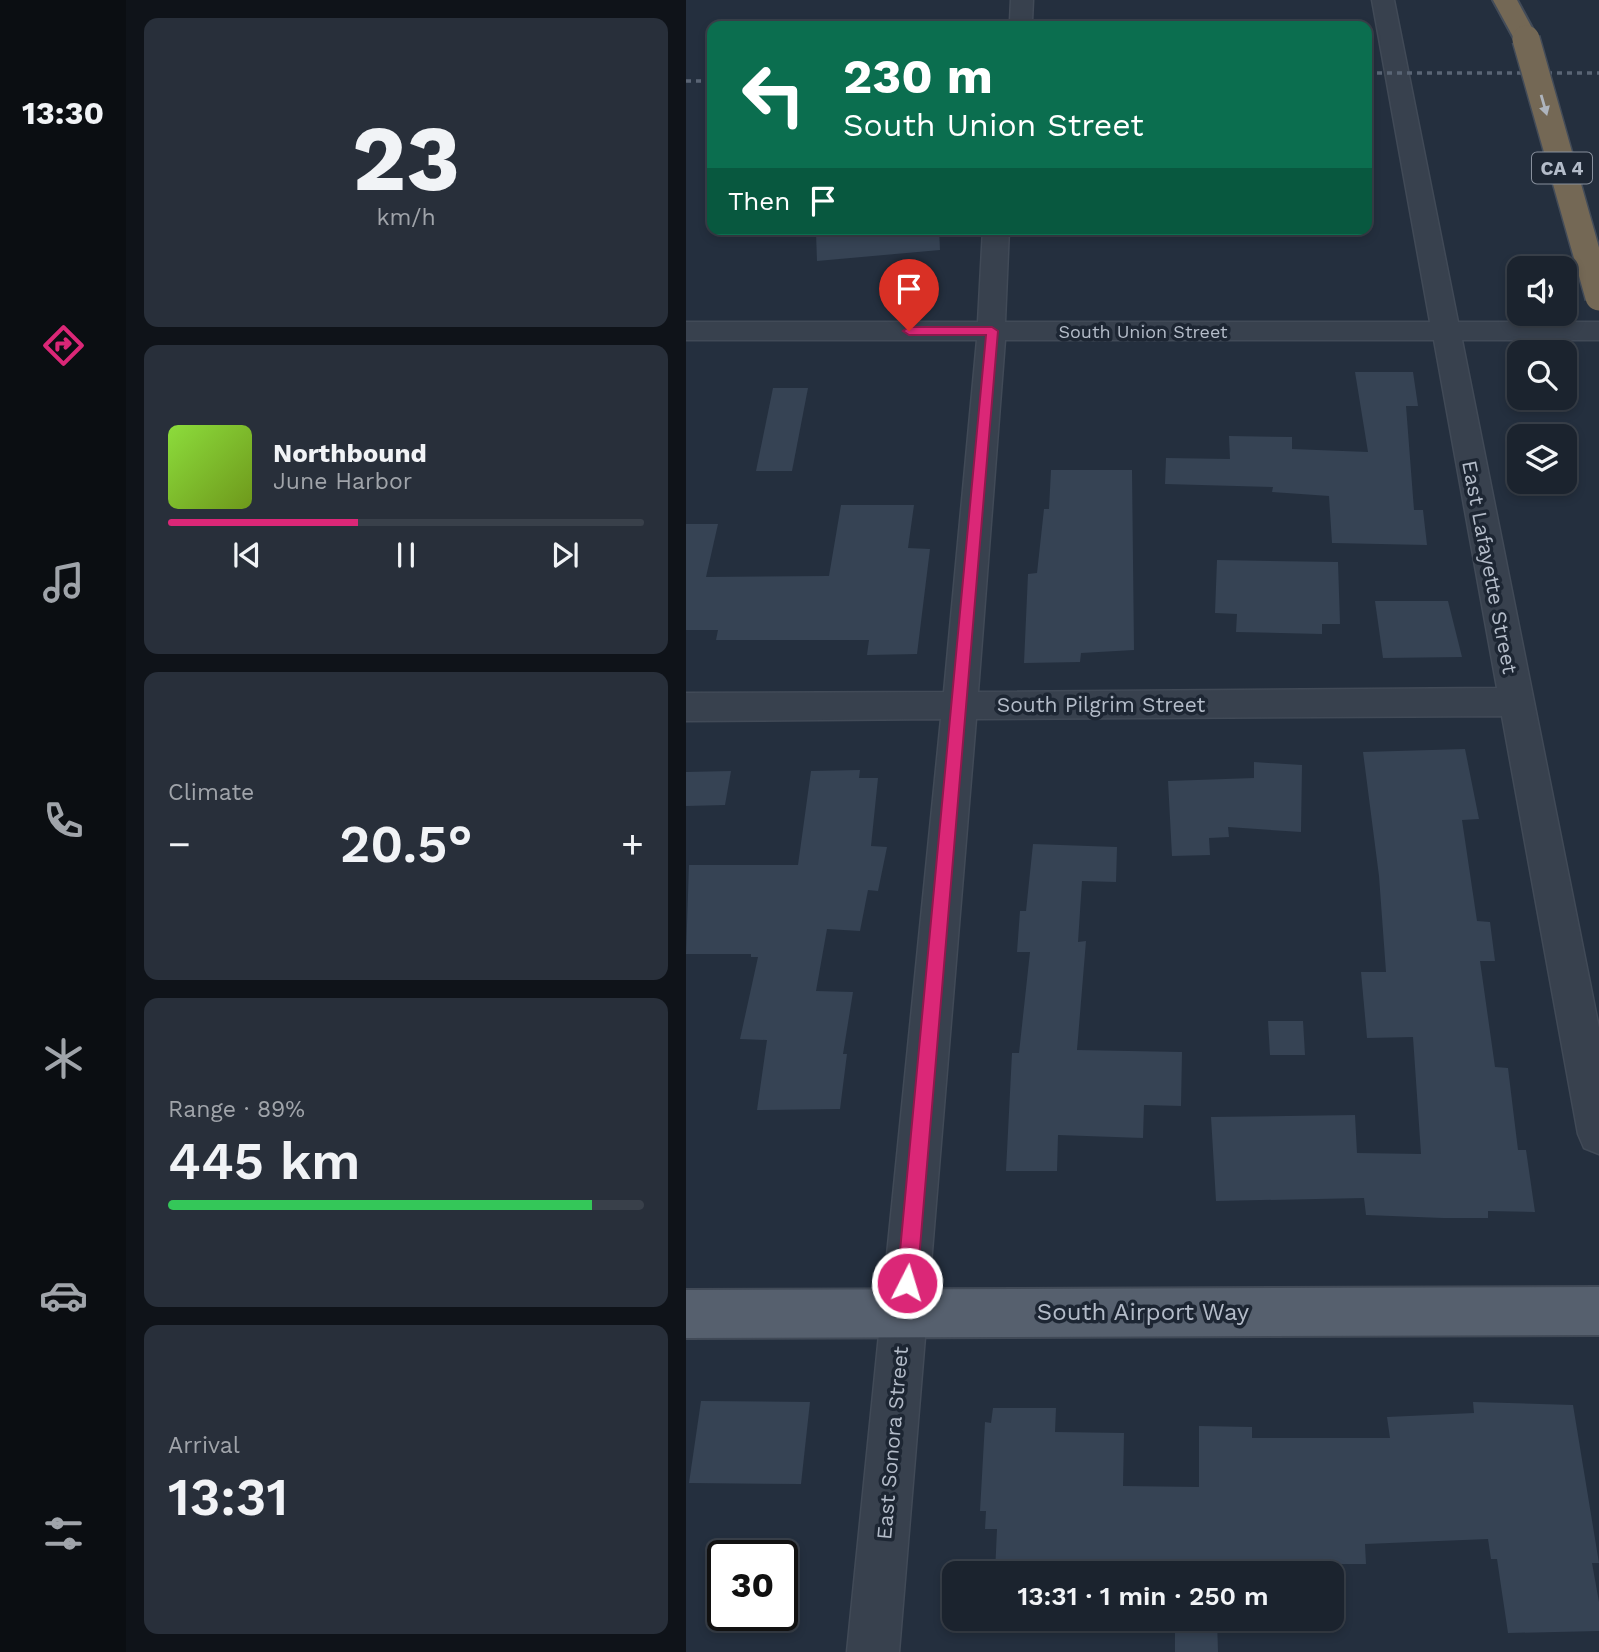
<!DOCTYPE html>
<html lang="en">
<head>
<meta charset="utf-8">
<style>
	body { margin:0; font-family:"Work Sans",sans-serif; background:#282f3a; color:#f1f3f6; height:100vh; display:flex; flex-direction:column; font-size:26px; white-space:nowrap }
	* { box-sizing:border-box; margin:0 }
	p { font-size:23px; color:#a0a4aa }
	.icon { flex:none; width:38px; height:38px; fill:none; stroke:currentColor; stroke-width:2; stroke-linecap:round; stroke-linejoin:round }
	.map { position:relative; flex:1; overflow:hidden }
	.side { display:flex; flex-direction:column; gap:18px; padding:18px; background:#0f1319; width:560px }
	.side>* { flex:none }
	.top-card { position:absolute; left:21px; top:21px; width:665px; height:214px; border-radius:14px; box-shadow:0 4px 10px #0003,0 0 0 2px #39404a; background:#0b6e4f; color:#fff; overflow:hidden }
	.buttons { position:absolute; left:821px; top:256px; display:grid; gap:14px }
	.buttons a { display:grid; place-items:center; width:70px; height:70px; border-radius:14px; background:#1b232e; box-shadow:0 4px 10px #0003,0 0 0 2px #39404a; font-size:35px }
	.speed { position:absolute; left:21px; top:1540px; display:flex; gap:14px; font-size:35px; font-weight:700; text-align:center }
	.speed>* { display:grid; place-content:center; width:91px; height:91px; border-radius:50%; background:#1b232e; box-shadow:0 4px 10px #0003,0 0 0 2px #39404a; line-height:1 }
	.speed .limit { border:4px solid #111; border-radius:10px; background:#fff; color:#111 }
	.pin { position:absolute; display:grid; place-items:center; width:60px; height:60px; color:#fff; margin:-72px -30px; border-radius:50% 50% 50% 0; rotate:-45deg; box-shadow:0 0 7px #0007 }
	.pin .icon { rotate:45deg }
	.me { position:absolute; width:77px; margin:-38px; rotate:5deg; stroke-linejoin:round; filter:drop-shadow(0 0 5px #0008) }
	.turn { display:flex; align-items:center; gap:24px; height:147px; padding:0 21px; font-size:32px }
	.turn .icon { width:91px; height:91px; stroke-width:2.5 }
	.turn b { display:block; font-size:49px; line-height:60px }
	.then { display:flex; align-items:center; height:66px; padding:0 21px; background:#0003; gap:14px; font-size:26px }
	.big { font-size:52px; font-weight:600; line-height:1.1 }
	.side .card { flex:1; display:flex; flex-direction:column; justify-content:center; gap:10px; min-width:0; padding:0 24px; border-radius:14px; background:#282f3a }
	.side .dial { align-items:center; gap:0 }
	.dial b { font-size:91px; line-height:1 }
	.song { display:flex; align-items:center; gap:21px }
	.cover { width:84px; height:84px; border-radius:10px; background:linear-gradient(135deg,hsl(90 70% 55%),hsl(80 70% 35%)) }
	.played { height:7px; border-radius:4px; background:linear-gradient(90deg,#db2777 40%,#39404a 40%) }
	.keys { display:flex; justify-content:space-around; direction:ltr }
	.heat { display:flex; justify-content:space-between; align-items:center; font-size:38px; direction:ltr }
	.charge { height:10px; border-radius:5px; background:linear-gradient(90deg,#34c759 89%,#39404a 0) }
	.trip { position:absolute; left:256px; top:1561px; width:402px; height:70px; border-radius:14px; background:#1b232e; box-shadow:0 4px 10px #0003,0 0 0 2px #39404a; font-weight:600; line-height:70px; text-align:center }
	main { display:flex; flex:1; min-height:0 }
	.tab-bar { display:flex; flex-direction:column; width:126px; justify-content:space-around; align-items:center; background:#0b0e12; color:#a0a4aa }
	.tab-bar .icon { width:49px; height:49px }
	.tab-bar .active { color:#db2777 }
	.tab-bar b { font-size:32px; color:#f1f3f6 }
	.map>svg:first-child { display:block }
	.building { fill:#364354 }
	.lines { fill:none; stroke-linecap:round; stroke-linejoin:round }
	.minor-casing { stroke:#414a57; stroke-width:3 }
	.major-casing { stroke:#414a57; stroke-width:4 }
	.highway-casing { stroke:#434c59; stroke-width:4 }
	.minor { fill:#38414e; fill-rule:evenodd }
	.major { fill:#56606e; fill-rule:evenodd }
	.highway { fill:#746855; fill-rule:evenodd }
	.rail { stroke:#5a6575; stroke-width:3.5; stroke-dasharray:5 5; stroke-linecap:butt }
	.highway-bridge-casing { stroke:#434c59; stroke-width:30; stroke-linecap:butt }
	.highway-bridge { stroke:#746855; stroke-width:27 }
	.oneway { fill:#aeb4bd }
	.route { fill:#db2777; stroke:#8e194d; stroke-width:2 }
	.labels { text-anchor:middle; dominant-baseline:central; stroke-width:7; stroke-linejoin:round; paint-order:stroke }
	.far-street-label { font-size:18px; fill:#b4bcc9; stroke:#1d2633 }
	.shield { fill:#1d2633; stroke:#878f9c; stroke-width:2 }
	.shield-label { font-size:19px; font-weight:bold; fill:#b4bcc9 }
	.street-label { font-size:21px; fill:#b4bcc9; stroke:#1d2633 }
	.near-street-label { font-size:24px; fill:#b4bcc9; stroke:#1d2633 }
</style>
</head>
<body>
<main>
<nav class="tab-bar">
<b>13:30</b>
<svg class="icon active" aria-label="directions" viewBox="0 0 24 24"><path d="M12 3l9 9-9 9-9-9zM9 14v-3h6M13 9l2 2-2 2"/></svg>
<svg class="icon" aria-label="music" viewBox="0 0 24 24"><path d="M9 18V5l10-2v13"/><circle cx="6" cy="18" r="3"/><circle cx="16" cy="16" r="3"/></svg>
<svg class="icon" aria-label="phone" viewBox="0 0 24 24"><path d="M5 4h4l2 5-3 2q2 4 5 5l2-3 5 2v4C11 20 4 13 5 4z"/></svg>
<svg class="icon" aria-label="climate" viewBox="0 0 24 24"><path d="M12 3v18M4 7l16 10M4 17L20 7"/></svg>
<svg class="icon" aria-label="car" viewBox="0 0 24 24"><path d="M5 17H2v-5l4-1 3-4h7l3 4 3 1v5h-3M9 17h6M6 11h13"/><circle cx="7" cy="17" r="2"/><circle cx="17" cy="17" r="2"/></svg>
<svg class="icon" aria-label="filters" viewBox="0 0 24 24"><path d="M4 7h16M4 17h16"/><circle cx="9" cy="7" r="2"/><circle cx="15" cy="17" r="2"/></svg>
</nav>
<section class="side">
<div class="card dial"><b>23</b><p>km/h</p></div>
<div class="card">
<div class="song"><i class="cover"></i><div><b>Northbound</b><p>June Harbor</p></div></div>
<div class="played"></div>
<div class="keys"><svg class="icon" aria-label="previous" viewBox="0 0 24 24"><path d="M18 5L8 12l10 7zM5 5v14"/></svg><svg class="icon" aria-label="pause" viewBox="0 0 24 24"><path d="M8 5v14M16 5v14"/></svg><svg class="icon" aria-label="next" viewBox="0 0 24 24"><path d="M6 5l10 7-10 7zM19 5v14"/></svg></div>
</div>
<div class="card"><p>Climate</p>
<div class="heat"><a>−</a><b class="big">20.5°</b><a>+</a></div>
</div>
<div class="card"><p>Range · 89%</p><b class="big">445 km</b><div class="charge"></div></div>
<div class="card"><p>Arrival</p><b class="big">13:31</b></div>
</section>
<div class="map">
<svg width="913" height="1652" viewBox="0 0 913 1652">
	<rect width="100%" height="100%" fill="#242f3e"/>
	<g class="building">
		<path d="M143 229H253L254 250 131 261 130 232Z"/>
		<path d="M669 372H727L732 406H720L728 510H737L741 545 646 543 643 496 586 492 587 487 479 484 480 458 544 459 543 436 606 437V449L682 452Z"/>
		<path d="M87 388H122L106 471H70Z"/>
		<path d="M365 470H446L448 650 395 653 394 662 338 663 342 574 351 573 358 509H363Z"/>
		<path d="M155 505H228L222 548 244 549 231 654 181 655 183 640H30L32 630H0V524H32L20 577 143 576Z"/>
		<path d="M531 560 652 562 654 624H636V634L550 632 551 614 529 613Z"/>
		<path d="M689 601H762L776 657 697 658Z"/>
		<path d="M779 749 793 819 776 820 791 921 804 922 809 961H794L809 1067 822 1068 832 1150H840L849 1212 802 1211V1218H757L680 1215 678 1198 530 1201 525 1117 669 1115 671 1153 735 1154 727 1037 681 1038 675 972H700L693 876 677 752Z"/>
		<path d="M568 762 616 765 615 832 542 827 543 837 523 838 524 855 486 856 482 781 568 778Z"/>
		<path d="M174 770 173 778H192L185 846 201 847 192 891 182 890 174 931 141 929 130 991 167 992 157 1054H161L154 1109 71 1110 81 1040 54 1039 72 957H65V954H0L3 865H112L125 771Z"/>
		<path d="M45 771 39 805 0 806V772Z"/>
		<path d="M347 844 431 847 430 882 396 881 392 942 400 941 391 1050 496 1052 495 1106 458 1105 457 1138 372 1135 371 1171H320L326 1053H333L344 952H331L334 911H340Z"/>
		<path d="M582 1021H617L619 1055H584Z"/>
		<path d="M15 1401 124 1402 115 1484 3 1483Z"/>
		<path d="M787 1402 887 1405 913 1563H906L913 1602V1631L822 1633 811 1559H805L802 1539 679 1544 680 1564H568L569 1573H309L311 1529H299L300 1511H294L299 1422 305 1423 307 1408H370L369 1432 438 1433 437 1486 513 1487V1426L566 1427V1438H704L701 1417 788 1413Z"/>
		<rect x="307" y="1619" width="55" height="10"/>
		<path d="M489 1619H531L532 1652H489Z"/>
	</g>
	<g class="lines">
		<g class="minor-casing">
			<g id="minor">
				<path d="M325 0H347L346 21 343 26H327L324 21Z"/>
				<path d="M686 0H708L772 322H913V340H776L913 1028V1154L898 1148 892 1134 816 716 290 719 213 1652H161L255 719 0 721V693L258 692 291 340H0V322H292L297 229H323L319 322H744ZM319 340H748L811 688 292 692Z"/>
			</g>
		</g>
		<g class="major-casing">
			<path id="major" d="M913 1287V1335L0 1338V1290Z"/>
		</g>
		<g class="highway-casing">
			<path id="highway" d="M807 0H831L852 39 849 44H831Z"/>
		</g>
		<use href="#minor" class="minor"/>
		<use href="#major" class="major"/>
		<use href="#highway" class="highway"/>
		<g class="rail">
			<path d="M681 73H913"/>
			<path d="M0 81H26"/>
		</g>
		<g class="highway-bridge-casing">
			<path id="highway-bridge" d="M840 39 913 297"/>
		</g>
		<use href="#highway-bridge" class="highway-bridge"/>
	</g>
	<defs><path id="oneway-solid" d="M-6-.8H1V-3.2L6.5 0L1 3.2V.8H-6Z" transform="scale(1.75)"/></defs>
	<use class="oneway" href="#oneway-solid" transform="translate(858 105) rotate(74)"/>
	<path class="route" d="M306 327 312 331 231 1283 228 1289 221 1292 214 1289 211 1283 300 335H223L217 331 223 327Z"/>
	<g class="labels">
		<g class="far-street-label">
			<text x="457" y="331">South Union Street</text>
		</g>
		<rect class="shield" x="846" y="152.5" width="60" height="31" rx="5"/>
		<g class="shield-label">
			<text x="876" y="168">CA 4</text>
		</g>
		<g class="street-label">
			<text transform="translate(804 567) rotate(79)">East Lafayette Street</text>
			<text x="415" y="704">South Pilgrim Street</text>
			<text transform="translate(206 1443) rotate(-85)">East Sonora Street</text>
		</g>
		<g class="near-street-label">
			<text x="457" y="1312">South Airport Way</text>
		</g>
	</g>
</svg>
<div class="buttons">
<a><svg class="icon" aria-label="sound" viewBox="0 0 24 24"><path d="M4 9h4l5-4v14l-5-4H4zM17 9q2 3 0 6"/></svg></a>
<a><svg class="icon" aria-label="search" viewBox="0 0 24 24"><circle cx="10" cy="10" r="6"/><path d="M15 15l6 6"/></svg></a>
<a><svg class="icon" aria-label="layers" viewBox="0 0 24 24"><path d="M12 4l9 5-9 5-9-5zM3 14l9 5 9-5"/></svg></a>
</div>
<div class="speed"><div class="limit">30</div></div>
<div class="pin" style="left:223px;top:331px;background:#d93025"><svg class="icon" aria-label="arrive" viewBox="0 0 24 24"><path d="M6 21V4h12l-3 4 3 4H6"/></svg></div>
<svg class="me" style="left:221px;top:1283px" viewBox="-20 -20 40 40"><circle r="17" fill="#db2777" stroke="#fff" stroke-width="3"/><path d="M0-11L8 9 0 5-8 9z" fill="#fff"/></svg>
<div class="trip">13:31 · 1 min · 250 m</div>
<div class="top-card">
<div class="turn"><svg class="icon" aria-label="left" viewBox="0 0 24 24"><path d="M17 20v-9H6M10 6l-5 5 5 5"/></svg><div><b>230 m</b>South Union Street</div></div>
<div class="then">Then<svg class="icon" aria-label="arrive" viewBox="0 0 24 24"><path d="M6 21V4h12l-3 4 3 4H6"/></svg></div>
</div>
</div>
</main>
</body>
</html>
